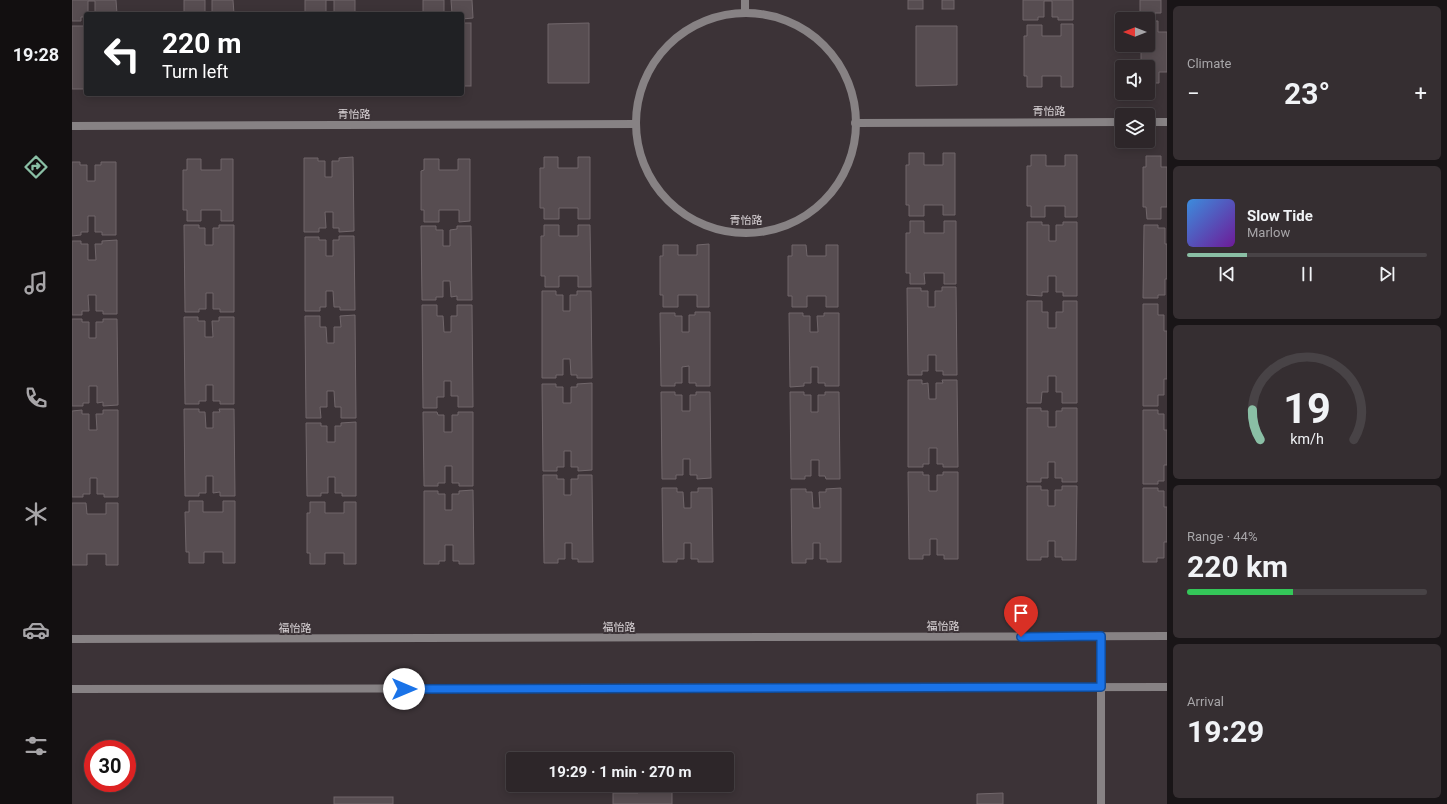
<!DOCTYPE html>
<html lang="en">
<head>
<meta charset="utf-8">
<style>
	body { margin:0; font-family:Roboto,"Noto Sans SC",sans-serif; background:#352e31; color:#f1f3f6; height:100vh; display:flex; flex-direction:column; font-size:15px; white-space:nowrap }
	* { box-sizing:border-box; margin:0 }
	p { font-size:13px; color:#a7a5a8 }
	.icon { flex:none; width:22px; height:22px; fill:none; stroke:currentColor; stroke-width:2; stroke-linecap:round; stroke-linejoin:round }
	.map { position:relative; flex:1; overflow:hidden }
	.panel { display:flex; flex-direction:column; gap:6px; padding:6px; background:#191517; width:280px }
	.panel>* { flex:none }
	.hud { position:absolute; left:12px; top:12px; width:380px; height:84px; border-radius:4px; box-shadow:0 2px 10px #0003,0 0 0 1px #484346; background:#202124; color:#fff; overflow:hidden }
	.needle { width:26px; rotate:270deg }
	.fabs { position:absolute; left:1043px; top:12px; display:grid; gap:8px }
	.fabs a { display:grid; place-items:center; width:40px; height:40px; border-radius:4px; background:#2d2629; box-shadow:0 2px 10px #0003,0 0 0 1px #484346; font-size:20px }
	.speed { position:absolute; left:12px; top:740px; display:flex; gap:8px; font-size:20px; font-weight:700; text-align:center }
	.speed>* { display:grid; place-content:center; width:52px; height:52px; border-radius:50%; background:#2d2629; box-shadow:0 2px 10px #0003,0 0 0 1px #484346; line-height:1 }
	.speed .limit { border:6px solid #d22; background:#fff; color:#111 }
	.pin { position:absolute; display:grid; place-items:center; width:34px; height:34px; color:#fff; margin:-41px -17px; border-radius:50% 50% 50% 0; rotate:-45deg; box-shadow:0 0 4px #0007 }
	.pin .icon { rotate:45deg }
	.me { position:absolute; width:44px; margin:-22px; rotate:90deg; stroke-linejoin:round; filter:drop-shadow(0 0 3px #0008) }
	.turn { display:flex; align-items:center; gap:14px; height:84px; padding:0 12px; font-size:18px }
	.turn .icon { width:52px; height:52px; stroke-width:2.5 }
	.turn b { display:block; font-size:28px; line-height:34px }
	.big { font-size:30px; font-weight:700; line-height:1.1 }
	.panel .widget { flex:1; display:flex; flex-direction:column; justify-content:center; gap:6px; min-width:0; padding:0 14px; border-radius:6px; background:#352e31 }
	.panel .dial { align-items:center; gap:0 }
	.dial svg { height:104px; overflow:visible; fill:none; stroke:#484346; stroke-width:7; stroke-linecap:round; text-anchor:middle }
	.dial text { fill:#f1f3f6; stroke:none }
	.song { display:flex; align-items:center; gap:12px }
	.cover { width:48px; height:48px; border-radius:6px; background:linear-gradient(135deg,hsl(210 70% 55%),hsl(280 70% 35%)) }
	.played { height:4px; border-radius:2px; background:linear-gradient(90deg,#8abfa5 25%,#484346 25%) }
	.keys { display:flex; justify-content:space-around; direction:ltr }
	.heat { display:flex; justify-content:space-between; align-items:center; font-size:22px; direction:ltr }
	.charge { height:6px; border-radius:3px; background:linear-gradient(90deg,#34c759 44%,#484346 0) }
	.trip { position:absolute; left:434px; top:752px; width:228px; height:40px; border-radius:4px; background:#2d2629; box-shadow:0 2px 10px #0003,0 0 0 1px #484346; font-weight:700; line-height:40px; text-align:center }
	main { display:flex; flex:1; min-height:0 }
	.tabs { display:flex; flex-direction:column; width:72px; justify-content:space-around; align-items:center; background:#120f10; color:#a7a5a8 }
	.tabs .icon { width:28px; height:28px }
	.tabs .on { color:#8abfa5 }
	.tabs b { font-size:18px; color:#f1f3f6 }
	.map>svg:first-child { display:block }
	.building { fill:#574d51; stroke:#71676b }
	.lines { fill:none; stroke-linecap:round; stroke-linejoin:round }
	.lane { stroke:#878284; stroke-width:8 }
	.street { stroke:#878284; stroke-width:8 }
	.route-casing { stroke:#114b97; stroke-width:10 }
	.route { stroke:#1a73e8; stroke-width:7 }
	.labels { text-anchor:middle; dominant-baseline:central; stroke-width:4; stroke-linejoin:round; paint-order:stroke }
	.street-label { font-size:11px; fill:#dcd6d9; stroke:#3c3337 }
</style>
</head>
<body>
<main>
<nav class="tabs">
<b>19:28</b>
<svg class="icon on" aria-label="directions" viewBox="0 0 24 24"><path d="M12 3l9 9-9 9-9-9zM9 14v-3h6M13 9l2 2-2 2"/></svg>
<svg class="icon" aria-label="music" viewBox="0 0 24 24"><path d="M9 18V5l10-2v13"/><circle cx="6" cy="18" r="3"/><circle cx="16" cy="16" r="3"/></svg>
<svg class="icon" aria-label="phone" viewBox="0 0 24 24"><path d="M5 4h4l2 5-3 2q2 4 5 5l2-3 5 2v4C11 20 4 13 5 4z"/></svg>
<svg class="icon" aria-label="climate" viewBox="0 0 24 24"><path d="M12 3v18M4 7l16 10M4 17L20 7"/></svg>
<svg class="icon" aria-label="car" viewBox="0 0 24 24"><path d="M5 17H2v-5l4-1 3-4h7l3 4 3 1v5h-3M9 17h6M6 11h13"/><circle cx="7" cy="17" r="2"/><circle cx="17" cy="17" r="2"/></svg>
<svg class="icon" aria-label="filters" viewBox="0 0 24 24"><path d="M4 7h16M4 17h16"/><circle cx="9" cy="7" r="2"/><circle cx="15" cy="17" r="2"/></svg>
</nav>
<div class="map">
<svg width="1095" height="804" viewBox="0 0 1095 804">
	<rect width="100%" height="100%" fill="#3c3337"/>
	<g class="building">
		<path d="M0 0H44L45 14H23V1H16V14H14V17H9V21H0Z"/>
		<rect x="112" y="0" width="21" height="14"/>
		<path d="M140 0H161L162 14H140Z"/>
		<path d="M233 0H283V14H262V0H254V14H233Z"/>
		<rect x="351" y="0" width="21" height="14"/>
		<path d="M379 0H400L401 18 390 19V14H380Z"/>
		<rect x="836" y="0" width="15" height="9"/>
		<rect x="870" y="0" width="12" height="9"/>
		<path d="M951 0H1001V20H986V17H980V1H972V17H966V20H951Z"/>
		<path d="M1068 0H1089V13H1083V17H1068Z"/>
		<path d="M1076 21H1086V32H1095V72H1087V83H1076V67H1069V45H1076Z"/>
		<rect x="390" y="23" width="9" height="63"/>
		<path d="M517 23V83H476V24Z"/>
		<path d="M989 24H1001V87H989V76H970V87H955V76H952V36H955V25H970V36H989Z"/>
		<path d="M0 26H12V37H14L13 89H0Z"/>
		<path d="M844 26H885V85L844 86Z"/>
		<path d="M837 153H852V165H871V153H883V215H871V205H852V216H837V205H834V165H837Z"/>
		<path d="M959 155H974V166H993V155H1005V217H993V206H973V217H959V206H955V166H959Z"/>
		<path d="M1074 156H1089V167H1095V207H1089V219H1075L1074 207H1071V167H1074Z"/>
		<path d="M281 157 282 231 267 232V228H261V212H253L254 228H247V232H232V158H246V161H253V177H260V161H267V158Z"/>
		<path d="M472 157H486V168H506V157H518V219H506V208H487V219H472V208H468V168H472Z"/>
		<path d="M115 159H129V170H149V159H161V221H149V210H129V221H115V210H111V170H115Z"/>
		<path d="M352 159H367V170H386V159H398V221L387 222V210H367V222H352V210H349V171L352 170Z"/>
		<path d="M0 162H8V165H15V181H23V165H29V162H44V235H30V232H23V216H16V232H9V235L0 236Z"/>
		<path d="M838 221H852V233H872V221H884V284H872V273H852L853 284H838V273H834V233H838Z"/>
		<path d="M955 222H970V225H977V241H984V225H991V222H1005V296H991V292H984V276H976V292H970V296L955 295Z"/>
		<path d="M112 225H127V228H133V245H141V228H147V225H162V312H148V309H141V293H134V309H127V312H113Z"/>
		<path d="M472 225H487V236H506V225H518L519 287H506V276H487V287H473V276H469V236H472Z"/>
		<path d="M1072 225H1086V228H1093V244H1095V279H1093V295H1086V298H1071Z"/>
		<path d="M349 226H364V230H371V246H378V230L385 229V226H399L400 300H385V296L379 297 378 281H371V297H364V300H350Z"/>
		<path d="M267 236H282L283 310H268V307H262L261 291H254V307H248V311H233V237H247V240H254V256H261V240H267Z"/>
		<path d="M45 240V314H31V311H24V295H16L17 311H10V315H0V241H9V244H16V260H24L23 244H30V241Z"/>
		<path d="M637 244V307H625V295H606V307H591V295H588V256H591V245H606V255H625V245Z"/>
		<path d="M720 245H734L735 256H754V245H766V307H754V296H735V307H720V296H716V256H720Z"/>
		<path d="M870 287H884L885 375H871V371H864V355H856V371H850V375H836L835 288H849V291H856V307H863V291H870Z"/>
		<path d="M470 291H484V295H491V311H498V295H505V291H519L520 378H505V375H499L498 359H491V375H484V378H470Z"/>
		<path d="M955 301H970V312H976V328H984V312H991V301H1005V403H990V392H984V376H976V392H970L969 403H955Z"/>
		<path d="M1071 304H1086V315H1092V331H1095V379H1092V395H1086V406H1071Z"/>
		<path d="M350 305H365V316H371L372 332H379V316H385V305H400L401 407H386V396H379V381H372V397H365V408H351Z"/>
		<path d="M623 312H638V386H624V383H617V366L610 367V383H603V386H589L588 313H603V316H610V332H617V315H623Z"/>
		<path d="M717 313H731V316H738V332H746L745 316H752V313H767V386H753V383H746V367H739V383H732V386L718 387Z"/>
		<path d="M283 315 284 418H269V407H263L262 391H255V407H248L249 418H234L233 316H248V327H254L255 343H262V327H269L268 316Z"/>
		<path d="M112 317H126V321H133V337H141L140 321H147V317H162V404H148V401H141V385H134V401H127V404H113Z"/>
		<path d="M0 319H10V322H17V338H24V322H31V319H45L46 405 31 406V402L25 403V386H17V403H11V406H0Z"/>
		<path d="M836 380H850V384L856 383 857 399H864V383H871L870 380H885L886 467H871V464H865V448H857V464H851V467H836Z"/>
		<path d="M520 383V470L506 471V467H499V451H492V467H485V471H471L470 384H484V387H491V403H499V387H505V384Z"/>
		<path d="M589 392H603V395H610V411H618V395H624V392H638L639 478 625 479V475H618V459H611V475H604V479H590Z"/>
		<path d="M718 392H732V395H739V412H746V395H753V392H767L768 479H754L753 476H747V460H739V476H733V479H719Z"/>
		<path d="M955 408H969V411H976V427H984V411H990V408H1005V482H990V478H983V462H976V478H969V482H955Z"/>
		<path d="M112 409H127V412H133L134 428H141V412H148L147 409H162L163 496H148V492L141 493V476H134V493H127V496H113Z"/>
		<path d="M10 410V414H17V430H25L24 414H31V410H46V497H32V494H25V478H18V494H11V497H0V411Z"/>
		<path d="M1071 410H1086V414H1092V430H1095V465H1092V481H1086V484H1071Z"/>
		<path d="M351 412H365L366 415H372V432H380V415H386V412H401V486H387V483H380V466H373V483H366V486H352Z"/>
		<path d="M284 422V496H270V493H263V477H256V493H249V496H235L234 423H249V426H255V442H263V426H269V423Z"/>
		<path d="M836 472H851V475H857V491H865V475H871V472H886V559H872V555H865V539H858V555H851V559H837Z"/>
		<path d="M471 475H485V479H492V495H499V479H506V475H520L521 562H506V559H500V543H493V559H486V563H472Z"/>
		<path d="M955 486H969V490H976V506H983V490H990V486H1005L1004 560H990V557H983V541H976V557H969V560H955Z"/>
		<path d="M590 488H605V492H611L612 508H619V492H626V488H640L641 562H626V559H619V543H612V559H605V562H591Z"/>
		<path d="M769 488V562H755V559H748V543H741V559H734V563H720L719 489H734V492H740L741 508H748L747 492H754V489Z"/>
		<path d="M1071 488H1086V491H1092V507H1095V542H1092V558H1085V562H1071Z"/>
		<path d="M401 490 402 564H387V561H381V545H373V561H367V564H352V491H366V494H373V510H380V494H387V491Z"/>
		<path d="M117 501H131V512H151V501H163V563H151V552H132V563H117V552H114L113 512H117Z"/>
		<path d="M238 502H253V513H272V502H284V564H272V553H253V564H238V553H235V513H238Z"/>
		<path d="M0 503H14L15 514H34V503H46V565H34V554H15V565H0Z"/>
		<path d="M566 785H600V804H541V793H566Z"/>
		<path d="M931 793V804H905V794Z"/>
		<rect x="262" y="797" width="59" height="7"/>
	</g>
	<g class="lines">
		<g class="lane">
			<path d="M673 0V13"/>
			<circle cx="674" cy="123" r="110"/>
			<path d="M1076 122H1095"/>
			<path d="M783 123 1050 122"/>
			<path d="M0 126 564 124"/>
		</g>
		<g class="street">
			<path d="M1029 636V804"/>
			<path d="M0 639 1095 636"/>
			<path d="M0 689 1095 687"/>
		</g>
	</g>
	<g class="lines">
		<g class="route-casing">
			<path id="route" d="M332 689 1029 687V636L949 637"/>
		</g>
		<use href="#route" class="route"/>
	</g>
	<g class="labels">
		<g class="street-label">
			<text x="977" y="111">青怡路</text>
			<text x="282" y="114">青怡路</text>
			<text x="674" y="220">青怡路</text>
			<text x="871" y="626">福怡路</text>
			<text x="547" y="627">福怡路</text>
			<text x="223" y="628">福怡路</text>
		</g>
	</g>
</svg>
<div class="fabs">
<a><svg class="needle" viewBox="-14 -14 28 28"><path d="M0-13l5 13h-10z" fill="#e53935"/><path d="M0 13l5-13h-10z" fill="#a7a5a8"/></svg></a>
<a><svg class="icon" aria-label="sound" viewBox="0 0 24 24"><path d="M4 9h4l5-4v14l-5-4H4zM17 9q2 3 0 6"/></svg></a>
<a><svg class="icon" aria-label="layers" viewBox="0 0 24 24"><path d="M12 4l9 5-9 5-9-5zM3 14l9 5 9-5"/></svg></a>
</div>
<div class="speed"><div class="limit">30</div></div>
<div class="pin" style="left:949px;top:637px;background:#d93025"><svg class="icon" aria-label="arrive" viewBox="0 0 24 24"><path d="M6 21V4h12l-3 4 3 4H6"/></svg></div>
<svg class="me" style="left:332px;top:689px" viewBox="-20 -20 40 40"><circle r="19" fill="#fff"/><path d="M0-13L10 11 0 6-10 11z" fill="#1a73e8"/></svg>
<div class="trip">19:29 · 1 min · 270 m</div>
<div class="hud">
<div class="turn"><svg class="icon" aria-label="left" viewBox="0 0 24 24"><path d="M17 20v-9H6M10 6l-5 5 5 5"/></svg><div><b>220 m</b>Turn left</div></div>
</div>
</div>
<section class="panel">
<div class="widget"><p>Climate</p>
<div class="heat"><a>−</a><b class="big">23°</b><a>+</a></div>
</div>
<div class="widget">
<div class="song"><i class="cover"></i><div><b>Slow Tide</b><p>Marlow</p></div></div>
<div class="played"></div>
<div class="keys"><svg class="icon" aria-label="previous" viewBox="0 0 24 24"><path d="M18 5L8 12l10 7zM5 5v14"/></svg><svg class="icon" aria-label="pause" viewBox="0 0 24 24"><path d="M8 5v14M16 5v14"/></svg><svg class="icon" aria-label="next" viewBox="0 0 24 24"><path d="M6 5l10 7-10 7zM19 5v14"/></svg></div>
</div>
<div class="widget dial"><svg viewBox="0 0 100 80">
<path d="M14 69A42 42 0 1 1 86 69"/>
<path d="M14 69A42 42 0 0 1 8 46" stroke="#8abfa5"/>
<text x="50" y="56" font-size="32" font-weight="700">19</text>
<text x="50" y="72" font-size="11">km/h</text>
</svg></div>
<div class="widget"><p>Range · 44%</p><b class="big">220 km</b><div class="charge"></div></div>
<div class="widget"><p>Arrival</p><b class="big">19:29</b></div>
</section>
</main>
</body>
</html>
